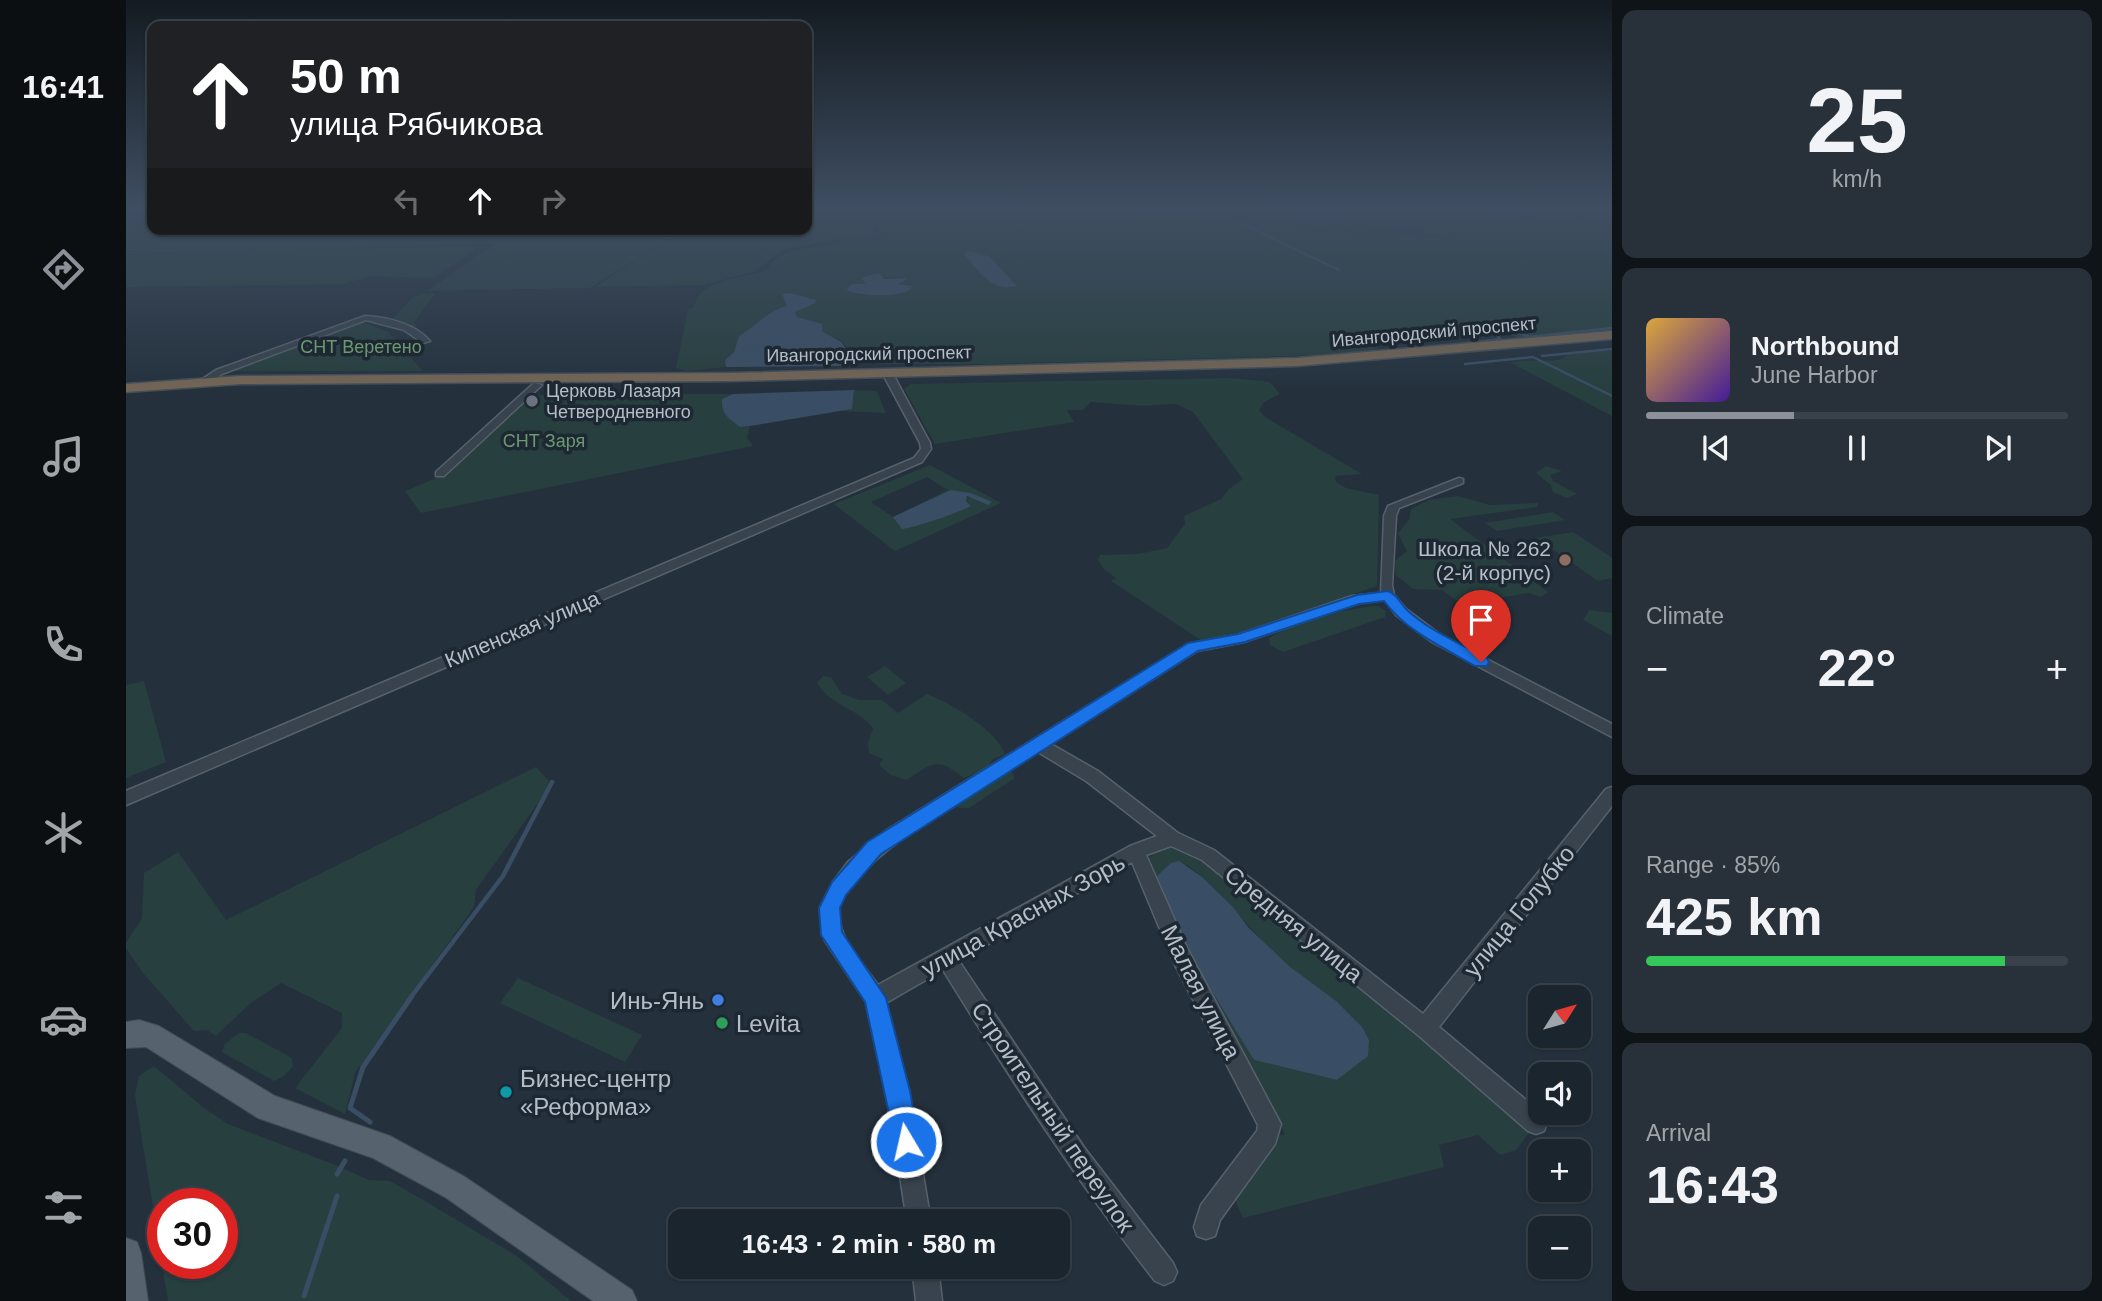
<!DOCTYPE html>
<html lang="en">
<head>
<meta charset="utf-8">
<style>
	body { margin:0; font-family:Helvetica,sans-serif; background:#28313a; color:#f1f3f6; height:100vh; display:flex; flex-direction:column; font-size:26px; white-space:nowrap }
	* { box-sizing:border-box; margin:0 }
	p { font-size:23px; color:#a0a5aa }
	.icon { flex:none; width:38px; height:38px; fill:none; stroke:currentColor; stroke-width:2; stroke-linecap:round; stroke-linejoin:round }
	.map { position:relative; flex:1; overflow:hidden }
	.details { display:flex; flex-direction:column; gap:10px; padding:10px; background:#0f1419; width:490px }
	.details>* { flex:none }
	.hud { position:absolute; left:21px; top:21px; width:665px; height:214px; border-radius:14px; box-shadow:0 2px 5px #0004,0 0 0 2px #39424a; background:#202124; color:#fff; overflow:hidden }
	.needle { width:46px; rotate:53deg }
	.controls { position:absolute; left:1402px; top:985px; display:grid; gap:14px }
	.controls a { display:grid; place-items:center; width:63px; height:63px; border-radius:14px; background:#1b252e; box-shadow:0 2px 5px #0004,0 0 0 2px #39424a; font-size:35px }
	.speed { position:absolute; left:21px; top:1188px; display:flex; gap:14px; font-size:35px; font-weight:700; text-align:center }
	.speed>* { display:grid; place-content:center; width:91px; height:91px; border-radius:50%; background:#1b252e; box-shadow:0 2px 5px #0004,0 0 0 2px #39424a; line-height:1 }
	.speed .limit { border:10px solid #d22; background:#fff; color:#111 }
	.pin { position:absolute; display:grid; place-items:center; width:60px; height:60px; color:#fff; margin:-72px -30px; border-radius:50% 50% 50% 0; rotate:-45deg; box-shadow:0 0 7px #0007 }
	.pin .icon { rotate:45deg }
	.me { position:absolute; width:77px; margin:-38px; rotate:351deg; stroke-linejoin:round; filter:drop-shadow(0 0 5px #0008) }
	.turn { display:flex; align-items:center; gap:24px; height:147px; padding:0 28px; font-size:32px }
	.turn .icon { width:91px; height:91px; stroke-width:2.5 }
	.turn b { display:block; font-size:49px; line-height:60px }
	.lanes { display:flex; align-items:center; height:66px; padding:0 28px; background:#0003; justify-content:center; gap:35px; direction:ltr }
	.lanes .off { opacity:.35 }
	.big { font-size:52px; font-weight:600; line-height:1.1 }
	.details .card { flex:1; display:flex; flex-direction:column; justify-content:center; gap:10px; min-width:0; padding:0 24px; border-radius:14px; background:#28313a }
	.details .dial { align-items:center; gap:0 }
	.dial b { font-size:91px; line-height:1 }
	.song { display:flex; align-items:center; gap:21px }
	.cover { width:84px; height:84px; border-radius:10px; background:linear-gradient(135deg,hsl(40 70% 55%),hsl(260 70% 35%)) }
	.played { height:7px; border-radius:4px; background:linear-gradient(90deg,#8c9099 35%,#39424a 35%) }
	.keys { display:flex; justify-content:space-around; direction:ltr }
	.heat { display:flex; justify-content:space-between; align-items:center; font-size:38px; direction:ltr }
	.charge { height:10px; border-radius:5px; background:linear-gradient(90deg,#34c759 85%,#39424a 0) }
	.trip { position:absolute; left:542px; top:1209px; width:402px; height:70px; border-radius:14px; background:#1b252e; box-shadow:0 2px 5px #0004,0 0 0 2px #39424a; font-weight:600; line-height:70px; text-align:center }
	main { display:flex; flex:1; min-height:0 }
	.tab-bar { display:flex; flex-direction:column; width:126px; justify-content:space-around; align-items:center; background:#0b0f12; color:#a0a5aa }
	.tab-bar .icon { width:49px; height:49px }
	.tab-bar .active { color:#8c9099 }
	.tab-bar b { font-size:32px; color:#f1f3f6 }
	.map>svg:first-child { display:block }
	.green { fill:#273f3f; fill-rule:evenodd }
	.water { fill:#394e64 }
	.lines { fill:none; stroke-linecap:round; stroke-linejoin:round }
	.stream-far3 { stroke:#394e64; stroke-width:2 }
	.stream-far2 { stroke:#394e64; stroke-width:2.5 }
	.stream-far1 { stroke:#394e64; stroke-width:4.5 }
	.stream { stroke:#394e64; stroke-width:5 }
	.minor-casing { stroke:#56616b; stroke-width:3 }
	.major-casing { stroke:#414c56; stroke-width:2 }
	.highway-casing { stroke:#434e58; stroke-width:3 }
	.minor { fill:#38434d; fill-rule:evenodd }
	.major { fill:#56626d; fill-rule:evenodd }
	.highway { fill:#736555; fill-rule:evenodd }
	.route { fill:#1a73e8; stroke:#114b97; stroke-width:2 }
	.worship-dot { fill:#6b7280; stroke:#1d2832; stroke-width:2.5 }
	.education-dot { fill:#8d6e63; stroke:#1d2832; stroke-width:2.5 }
	.shop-dot { fill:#3f7fe0; stroke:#1d2832; stroke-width:2.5 }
	.leisure-dot { fill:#2e9e5b; stroke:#1d2832; stroke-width:2.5 }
	.culture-dot { fill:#0f9aa8; stroke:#1d2832; stroke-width:2.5 }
	.labels { text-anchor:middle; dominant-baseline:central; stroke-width:7; stroke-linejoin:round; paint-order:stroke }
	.far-street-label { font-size:18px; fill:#b4bec8; stroke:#1d2832 }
	.far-park-label { font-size:18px; fill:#6c9972; stroke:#1d2832 }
	.far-poi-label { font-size:18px; fill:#b4bec8; stroke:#1d2832; text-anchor:start }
	.poi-label { font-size:21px; fill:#b4bec8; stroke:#1d2832; text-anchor:end }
	.street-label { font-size:21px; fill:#b4bec8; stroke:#1d2832 }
	.near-street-label { font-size:24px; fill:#b4bec8; stroke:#1d2832 }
	.near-poi-label { font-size:24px; fill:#b4bec8; stroke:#1d2832; text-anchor:start }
</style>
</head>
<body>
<main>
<nav class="tab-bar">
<b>16:41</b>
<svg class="icon active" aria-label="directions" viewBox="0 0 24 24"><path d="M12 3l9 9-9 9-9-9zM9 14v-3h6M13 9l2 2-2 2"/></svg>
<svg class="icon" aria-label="music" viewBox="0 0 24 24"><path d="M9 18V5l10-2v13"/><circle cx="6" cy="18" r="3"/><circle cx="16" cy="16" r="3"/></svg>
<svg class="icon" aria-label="phone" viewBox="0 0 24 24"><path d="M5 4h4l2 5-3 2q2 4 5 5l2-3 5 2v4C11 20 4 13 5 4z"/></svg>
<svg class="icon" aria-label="climate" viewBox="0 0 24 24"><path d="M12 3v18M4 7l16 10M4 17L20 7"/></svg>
<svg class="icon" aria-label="car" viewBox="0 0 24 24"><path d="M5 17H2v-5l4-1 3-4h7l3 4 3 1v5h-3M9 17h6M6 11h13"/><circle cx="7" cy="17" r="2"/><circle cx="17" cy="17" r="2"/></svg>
<svg class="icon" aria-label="filters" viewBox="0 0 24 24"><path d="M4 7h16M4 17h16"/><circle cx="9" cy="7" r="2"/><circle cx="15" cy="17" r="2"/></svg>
</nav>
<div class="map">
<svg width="1486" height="1301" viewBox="0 0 1486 1301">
	<rect width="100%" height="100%" fill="#24313d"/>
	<g class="green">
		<path d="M681 209H749L757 218 747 228 741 229H747L750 235 742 238 728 236 659 249 628 272 577 285 469 287 546 237 464 288 301 291 370 243 172 250 330 246H347L350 249 307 278 245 276 217 284 0 287V255L95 252 0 254V225L26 223V229H506L500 239 508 229H681Z"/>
		<path d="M751 209 1073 212 1071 209H1333C1360 211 1381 218 1409 219L1403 213 1416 214 1414 209H1424L1486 228V327L1389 337 1382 333 1303 340 1272 333 1263 336C1253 357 1218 354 1197 355L865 364H729L730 362 726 359 724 350 715 341 696 331 688 322 671 317 668 312 688 303 661 301 662 306C641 310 630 326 613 336L608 352 599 360 600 367 561 371 550 368 562 309 568 307C574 277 619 279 641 270 653 245 688 249 711 244 716 243 721 239 727 239 740 240 746 243 758 235H753L750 226 758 219 764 218ZM1210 211 1212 216 1199 219 1201 222 1288 227 1301 235 1331 237C1284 239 1236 229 1189 226H1182L1246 233 1173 230 1166 225 1169 221 1159 215H1197ZM844 251 863 256 891 286C859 284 859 278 839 256ZM755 274 758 278H780L771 284 785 286 731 293V284H741L735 278Z"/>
		<path d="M1429 209H1486V227Z"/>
		<path d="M297 293 309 294 288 322 293 332 264 321 286 298Z"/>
		<path d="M234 321 262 332 297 371H99Z"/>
		<path d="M1486 350V416L1385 363C1402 356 1431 367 1443 354Z"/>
		<path d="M1105 378 1144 382 1154 394 1138 402 1133 410 1139 417 1236 474 1209 476 1210 482 1220 488 1253 495 1251 586 1109 634 1078 642 985 581 990 578 978 569 972 560 974 555 1012 554 1041 548 1059 524 1058 516 1095 499 1103 489 1117 479 1067 412 1050 404 1017 406 965 402 957 410H941L948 422 809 444 778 389 785 384Z"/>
		<path d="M728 390 751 391 760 413 716 411 726 408Z"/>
		<path d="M550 394H606L596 399 614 427 624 426 621 438 627 446 295 513 279 491 315 476 401 395 535 397Z"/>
		<path d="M804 465 875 503 769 551 708 504ZM801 477 822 490 767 517 745 502ZM825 490 845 493V497L839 498 844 505 807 518Z"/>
		<path d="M1420 466 1436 471 1424 475 1427 481 1451 494 1441 498 1427 492 1425 485 1410 473Z"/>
		<path d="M1332 496 1364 505 1412 503 1411 507 1324 519 1422 592 1415 597 1402 593 1350 602 1330 600 1316 590 1287 589 1270 575 1269 561 1281 551 1272 533 1283 520 1285 509 1303 500Z"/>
		<path d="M1427 512 1439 520 1371 531 1359 523Z"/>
		<path d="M1447 532 1486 558V578L1472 581 1410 538Z"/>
		<path d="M1252 606 1260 611 1259 617 1157 652 1144 645 1143 638C1167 623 1223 607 1252 606Z"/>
		<path d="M1463 610 1486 613V636L1457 620Z"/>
		<path d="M759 666 780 683 762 695 741 677Z"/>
		<path d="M697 676 705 677 716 694 733 700H756L772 713 801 694C825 703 870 730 879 754L867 759 861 768 838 778C812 757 807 762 781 780L765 775 753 765 757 759 743 753 742 743 747 728C732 708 706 707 691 683Z"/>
		<path d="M18 681 40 762 0 778V685Z"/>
		<path d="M410 767 423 781 417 796 350 890 348 907 229 1073 219 1114 169 1088 216 1028V1013L155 983 126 1002 90 1036 81 1030 68 1031 17 973 0 948V943L16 918 18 873 52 852 100 920Z"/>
		<path d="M885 771 889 778 843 808H833L829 804 875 773Z"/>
		<path d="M1039 846C1070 848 1095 872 1119 890L1406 1129 1390 1150 1374 1155 1352 1135 1313 1145 1318 1167 1117 1218 1107 1196 1152 1136 1159 1134 1081 992 1024 874 1022 858ZM1060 864C1099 894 1127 935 1164 967 1192 990 1225 1007 1243 1040L1212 1080 1128 1060 1088 992Z"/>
		<path d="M392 978 516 1035 499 1062 374 1003Z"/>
		<path d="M113 1033H120L166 1058 167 1066 158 1076 148 1081 96 1052 99 1044Z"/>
		<path d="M28 1066 78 1108 102 1124 207 1164 243 1180 264 1181 292 1197 391 1256 445 1301H42L9 1095 13 1076ZM37 1204H96V1264H37Z"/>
	</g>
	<g class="water">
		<path d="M844 251 863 256 891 286C866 293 854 272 839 256L838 253Z"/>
		<path d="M750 274H755L758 279 782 278 772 284 786 286 785 289C771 298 738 296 722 291L721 288 726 284H740L735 278Z"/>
		<path d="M664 293 690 300 689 303 669 312 671 317 696 324V331L715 342 730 362 714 366 600 367 599 360 608 352 613 336C630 326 641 311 661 306L656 294Z"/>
		<path d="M728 390 726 409 624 426 614 427C602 418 595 414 596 399L607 394Z"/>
		<path d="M825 490 845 493 866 502 862 505 841 496 840 501 845 506C831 513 792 527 776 529L767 517Z"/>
		<path d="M1053 861 1076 877 1107 907 1122 927 1163 966 1210 1001 1236 1027 1243 1040 1242 1056 1211 1080 1128 1060 1062 952 1030 877 1045 863Z"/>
	</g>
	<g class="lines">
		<path class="stream-far3" d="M1112 222 1213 270"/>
		<g class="stream-far2">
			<path d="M1392 338 1486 328"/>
			<path d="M1326 345 1374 339 1369 333 1389 332 1402 336"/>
			<path d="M1416 356 1486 349"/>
			<path d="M1339 364 1407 357 1486 396"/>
		</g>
		<path class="stream-far1" d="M285 997 377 876 426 782"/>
		<g class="stream">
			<path d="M244 1122 224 1108 237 1067 286 996"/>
			<path d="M211 1174 219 1161"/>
			<path d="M178 1296 211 1196"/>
		</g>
		<g class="minor-casing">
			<g id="minor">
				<path d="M239 316C261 317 289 324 304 341L297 343 278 330 240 320 96 374 80 384 72 382 90 370Z"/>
				<path d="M761 376 769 378 804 443 805 449 796 462 0 805V791L788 458 795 449 794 443 759 378Z"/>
				<path d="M408 383 416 385 318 476H310V472Z"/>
				<path d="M1333 478 1337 479V483L1273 508 1270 516 1266 585 1268 595 1280 609 1316 636 1486 724V737L1306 642 1270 615 1259 600 1232 603 1118 642 1071 651 925 744 972 771 1052 833 1088 850 1297 1014 1480 789 1486 787V806L1313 1027 1418 1115 1421 1123 1418 1131 1410 1134 1402 1131 1292 1035 1076 860 1045 846 1020 855 1062 950 1155 1124 1149 1144 1094 1220 1089 1236 1080 1239 1071 1236 1068 1227 1075 1205 1131 1131 1132 1125 1048 963 1006 862 833 961 960 1150 1047 1263 1051 1272 1047 1281 1038 1285 1029 1281C951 1182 883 1077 817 970L760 1003 783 1091 805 1222H781L761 1091 740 1002 699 941 694 908 707 882 722 862 761 830 1062 644 1111 635 1226 596 1255 593 1258 516 1262 506ZM912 752 960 781 1031 836 1004 846 752 985C737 963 711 939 713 910 715 864 872 777 912 752Z"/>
				<path d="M786 1267H812L816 1301H790Z"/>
			</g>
		</g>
		<g class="major-casing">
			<g id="major">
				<path d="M13 1020 33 1026 149 1096 264 1136 339 1177 506 1290 511 1301H467L319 1197 247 1158 132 1118 20 1047 0 1048V1022Z"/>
				<path d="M0 1238 11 1242 15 1253 22 1301H0Z"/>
			</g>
		</g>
		<g class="highway-casing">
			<path id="highway" d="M1486 331V339L1171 366 605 381 114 384 0 392V384L114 376 605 373 1171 358Z"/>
		</g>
		<use href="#minor" class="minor"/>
		<use href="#major" class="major"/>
		<use href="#highway" class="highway"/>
	</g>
	<linearGradient id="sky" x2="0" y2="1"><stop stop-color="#141b22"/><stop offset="0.53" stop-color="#3f4e62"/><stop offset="1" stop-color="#3f4e62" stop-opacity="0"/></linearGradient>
	<rect width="1486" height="392" fill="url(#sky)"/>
	<path class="route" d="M1262 591C1271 594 1274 603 1281 610 1303 631 1334 643 1361 658L1363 662 1361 666H1349C1317 647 1281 632 1258 601L1233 604 1119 642 1072 651 755 854 720 895 714 908 716 932 760 998 784 1091 793 1142 789 1151 780 1155 771 1151 739 1002 695 935 693 908 706 882 741 842 1062 643 1112 634 1231 595Z"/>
	<circle class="worship-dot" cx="406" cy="401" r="7"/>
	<circle class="education-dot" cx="1439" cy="560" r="7"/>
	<circle class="shop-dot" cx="592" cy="1000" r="7"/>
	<circle class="leisure-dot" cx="596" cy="1023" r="7"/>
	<circle class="culture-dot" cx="380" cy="1092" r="7"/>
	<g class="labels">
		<g class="far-street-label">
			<text transform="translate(1308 332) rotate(-5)">Ивангородский проспект</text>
			<text transform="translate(743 354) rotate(-1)">Ивангородский проспект</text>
		</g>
		<g class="far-park-label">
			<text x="235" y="347">СНТ Веретено</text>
			<text x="418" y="441">СНТ Заря</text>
		</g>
		<g class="far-poi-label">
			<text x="420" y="391">Церковь Лазаря<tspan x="420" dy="21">Четверодневного</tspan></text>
		</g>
		<g class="poi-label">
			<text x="1425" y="548">Школа № 262<tspan x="1425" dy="24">(2-й корпус)</tspan></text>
		</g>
		<g class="street-label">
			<text transform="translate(396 629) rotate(-23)">Кипенская улица</text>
		</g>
		<g class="near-street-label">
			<text transform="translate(1393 911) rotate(-51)">улица Голубко</text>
			<text transform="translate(897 915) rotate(-29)">улица Красных Зорь</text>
			<text transform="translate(1168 924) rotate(39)">Средняя улица</text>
			<text transform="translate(1075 992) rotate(63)">Малая улица</text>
			<text transform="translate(927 1117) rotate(56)">Строительный переулок</text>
		</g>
		<g class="near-poi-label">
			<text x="578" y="1000" text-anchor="end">Инь-Янь</text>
			<text x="610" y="1023">Levita</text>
			<text x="394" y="1078">Бизнес-центр<tspan x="394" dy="28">«Реформа»</tspan></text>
		</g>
	</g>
</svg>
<div class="controls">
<a><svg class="needle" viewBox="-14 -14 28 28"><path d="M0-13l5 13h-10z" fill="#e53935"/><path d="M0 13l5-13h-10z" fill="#a0a5aa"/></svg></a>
<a><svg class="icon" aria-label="sound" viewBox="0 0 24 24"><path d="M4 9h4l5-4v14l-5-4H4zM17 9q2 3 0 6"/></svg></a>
<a>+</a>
<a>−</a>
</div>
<div class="speed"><div class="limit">30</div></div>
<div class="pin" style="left:1355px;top:662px;background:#d93025"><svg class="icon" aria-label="arrive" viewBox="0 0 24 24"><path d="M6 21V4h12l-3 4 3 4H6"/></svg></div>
<svg class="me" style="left:780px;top:1142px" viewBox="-20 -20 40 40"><circle r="17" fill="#1a73e8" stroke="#fff" stroke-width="3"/><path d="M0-11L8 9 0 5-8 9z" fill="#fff"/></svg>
<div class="trip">16:43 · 2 min · 580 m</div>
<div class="hud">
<div class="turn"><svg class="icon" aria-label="ahead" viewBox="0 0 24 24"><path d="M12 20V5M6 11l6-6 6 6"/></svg><div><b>50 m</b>улица Рябчикова</div></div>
<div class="lanes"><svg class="icon off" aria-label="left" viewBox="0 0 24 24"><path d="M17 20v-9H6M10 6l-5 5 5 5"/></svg><svg class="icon" aria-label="ahead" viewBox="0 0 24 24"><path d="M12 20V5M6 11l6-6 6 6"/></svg><svg class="icon off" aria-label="right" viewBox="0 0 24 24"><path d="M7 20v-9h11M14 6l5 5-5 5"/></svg></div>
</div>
</div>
<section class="details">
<div class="card dial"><b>25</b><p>km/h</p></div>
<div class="card">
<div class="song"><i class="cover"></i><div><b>Northbound</b><p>June Harbor</p></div></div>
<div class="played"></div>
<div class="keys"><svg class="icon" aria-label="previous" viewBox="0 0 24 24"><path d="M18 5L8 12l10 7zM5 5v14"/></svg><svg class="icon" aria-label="pause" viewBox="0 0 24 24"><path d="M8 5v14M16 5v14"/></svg><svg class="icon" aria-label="next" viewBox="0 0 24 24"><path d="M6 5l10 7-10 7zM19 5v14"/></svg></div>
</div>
<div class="card"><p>Climate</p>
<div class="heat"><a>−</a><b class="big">22°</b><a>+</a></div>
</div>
<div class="card"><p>Range · 85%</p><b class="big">425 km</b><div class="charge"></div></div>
<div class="card"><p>Arrival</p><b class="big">16:43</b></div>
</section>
</main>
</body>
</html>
